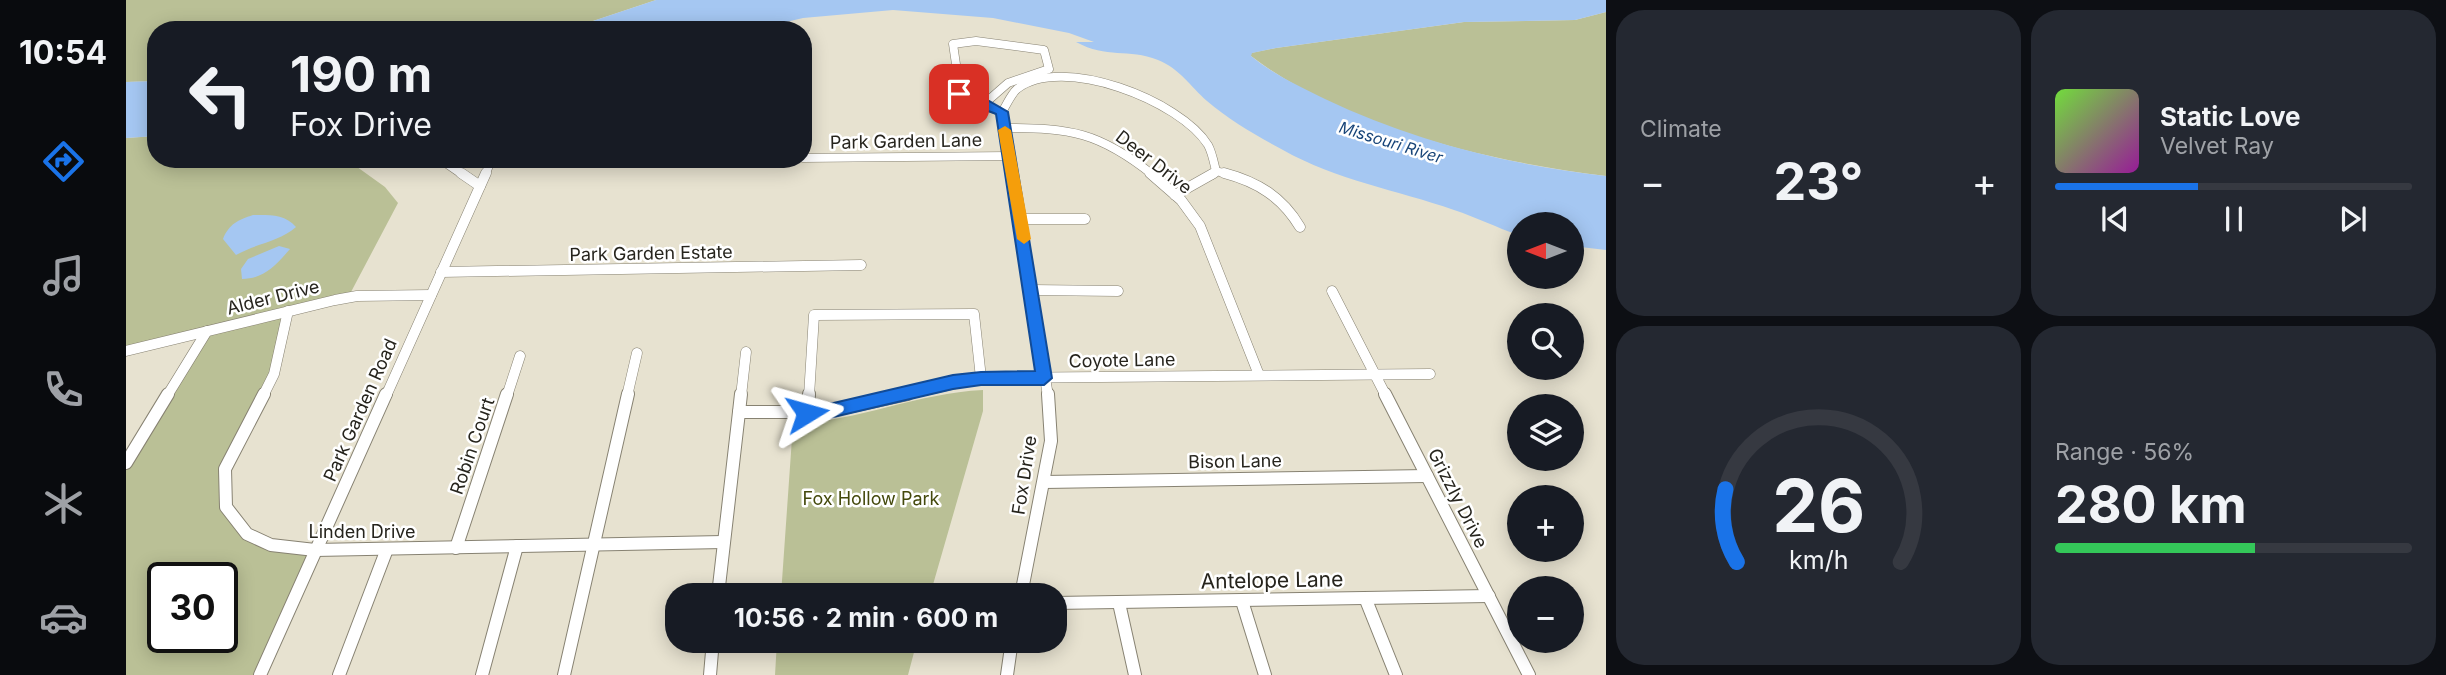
<!DOCTYPE html>
<html lang="en">
<head>
<meta charset="utf-8">
<style>
	body { margin:0; font-family:Inter,sans-serif; background:#242831; color:#f1f3f6; height:100vh; display:flex; flex-direction:column; font-size:26px; white-space:nowrap }
	* { box-sizing:border-box; margin:0 }
	p { font-size:23px; color:#9ea1a6 }
	.icon { flex:none; width:38px; height:38px; fill:none; stroke:currentColor; stroke-width:2; stroke-linecap:round; stroke-linejoin:round }
	.map { position:relative; flex:1; overflow:hidden }
	.side { display:flex; flex-direction:column; gap:10px; padding:10px; background:#0d0f14; width:840px }
	.side>* { flex:none }
	.guide { position:absolute; left:21px; top:21px; width:665px; height:147px; border-radius:28px; box-shadow:0 4px 18px #0003; background:#171b24; color:#f1f3f6; overflow:hidden }
	.needle { width:46px; rotate:270deg }
	.controls { position:absolute; left:1381px; top:212px; display:grid; gap:14px }
	.controls a { display:grid; place-items:center; width:77px; height:77px; border-radius:50%; background:#171b24; box-shadow:0 4px 18px #0003; font-size:35px }
	.speed { position:absolute; left:21px; top:562px; display:flex; gap:14px; font-size:35px; font-weight:700; text-align:center }
	.speed>* { display:grid; place-content:center; width:91px; height:91px; border-radius:50%; background:#171b24; box-shadow:0 4px 18px #0003; line-height:1 }
	.speed .limit { border:4px solid #111; border-radius:10px; background:#fff; color:#111 }
	.pin { position:absolute; display:grid; place-items:center; width:60px; height:60px; color:#fff; margin:-30px; border-radius:14px; box-shadow:0 4px 10px #0006 }
	.me { position:absolute; width:77px; margin:-38px; rotate:82deg; stroke-linejoin:round; filter:drop-shadow(0 0 5px #0008) }
	.turn { display:flex; align-items:center; gap:24px; height:147px; padding:0 28px; font-size:32px }
	.turn .icon { width:91px; height:91px; stroke-width:2.5 }
	.turn b { display:block; font-size:49px; line-height:60px }
	.big { font-size:52px; font-weight:700; line-height:1.1 }
	.side .widget { flex:1; display:flex; flex-direction:column; justify-content:center; gap:10px; min-width:0; padding:0 24px; border-radius:28px; background:#242831 }
	.side .dial { align-items:center; gap:0 }
	.dial svg { height:182px; overflow:visible; fill:none; stroke:#363941; stroke-width:7; stroke-linecap:round; text-anchor:middle }
	.dial text { fill:#f1f3f6; stroke:none }
	.song { display:flex; align-items:center; gap:21px }
	.cover { width:84px; height:84px; border-radius:10px; background:linear-gradient(135deg,hsl(100 70% 55%),hsl(300 70% 35%)) }
	.played { height:7px; border-radius:4px; background:linear-gradient(90deg,#1a73e8 40%,#363941 40%) }
	.keys { display:flex; justify-content:space-around; direction:ltr }
	.heat { display:flex; justify-content:space-between; align-items:center; font-size:38px; direction:ltr }
	.charge { height:10px; border-radius:5px; background:linear-gradient(90deg,#34c759 56%,#363941 0) }
	.side .tiles { flex:1; display:grid; gap:10px; grid-template-columns:repeat(2,1fr) }
	.trip { position:absolute; left:539px; top:583px; width:402px; height:70px; border-radius:28px; background:#171b24; box-shadow:0 4px 18px #0003; font-weight:700; line-height:70px; text-align:center }
	main { display:flex; flex:1; min-height:0 }
	.tab-bar { display:flex; flex-direction:column; width:126px; justify-content:space-around; align-items:center; background:#090b0e; color:#9ea1a6 }
	.tab-bar .icon { width:49px; height:49px }
	.tab-bar .active { color:#1a73e8 }
	.tab-bar b { font-size:32px; color:#f1f3f6 }
	.map>svg:first-child { display:block }
	.green { fill:#bac096; fill-rule:evenodd }
	.water { fill:#a5c7f2 }
	.lines { fill:none; stroke-linecap:round; stroke-linejoin:round }
	.minor-far2-casing { stroke:#878272; stroke-width:9 }
	.minor-far1-casing { stroke:#878272; stroke-width:11 }
	.minor-casing { stroke:#878272; stroke-width:14 }
	.minor-far2 { stroke:#fff; stroke-width:8 }
	.minor-far1 { stroke:#fff; stroke-width:10 }
	.minor { stroke:#fff; stroke-width:12 }
	.route { fill:#1a73e8; stroke:#114b97; stroke-width:2 }
	.slow { fill:#f59e0b }
	.labels { text-anchor:middle; dominant-baseline:central; stroke-width:5; stroke-linejoin:round; paint-order:stroke }
	.far-water-label { font-size:16px; font-style:italic; fill:#174478; stroke:#fff }
	.street-label { font-size:18px; fill:#26241d; stroke:#fff }
	.park-label { font-size:18px; fill:#44490c; stroke:#fff }
	.near-street-label { font-size:21px; fill:#26241d; stroke:#fff }
</style>
</head>
<body>
<main>
<nav class="tab-bar">
<b>10:54</b>
<svg class="icon active" aria-label="directions" viewBox="0 0 24 24"><path d="M12 3l9 9-9 9-9-9zM9 14v-3h6M13 9l2 2-2 2"/></svg>
<svg class="icon" aria-label="music" viewBox="0 0 24 24"><path d="M9 18V5l10-2v13"/><circle cx="6" cy="18" r="3"/><circle cx="16" cy="16" r="3"/></svg>
<svg class="icon" aria-label="phone" viewBox="0 0 24 24"><path d="M5 4h4l2 5-3 2q2 4 5 5l2-3 5 2v4C11 20 4 13 5 4z"/></svg>
<svg class="icon" aria-label="climate" viewBox="0 0 24 24"><path d="M12 3v18M4 7l16 10M4 17L20 7"/></svg>
<svg class="icon" aria-label="car" viewBox="0 0 24 24"><path d="M5 17H2v-5l4-1 3-4h7l3 4 3 1v5h-3M9 17h6M6 11h13"/><circle cx="7" cy="17" r="2"/><circle cx="17" cy="17" r="2"/></svg>
</nav>
<div class="map">
<svg width="1480" height="675" viewBox="0 0 1480 675">
	<rect width="100%" height="100%" fill="#e7e2d0"/>
	<g class="green">
		<path d="M0 0H530L440 30H386L391 25 372 30H30V81L0 82Z"/>
		<path d="M1480 12V176C1365 162 1219 128 1125 56V53L1150 48 1338 22 1449 20Z"/>
		<path d="M30 136V159H220L259 187 272 203 225 292 162 311 148 374 99 469 100 507 121 534 189 550 134 675H0V463L80 332 0 351V138ZM37 578H96V637H37Z"/>
		<path d="M857 390V411L804 595H655L667 424C732 421 792 393 857 390Z"/>
		<path d="M651 641V640L791 641 782 675H649Z"/>
	</g>
	<g class="water">
		<path d="M530 0H1480V12L1449 20 1338 22 1150 48 1126 53 1125 56C1148 75 1173 86 1199 99 1287 141 1383 165 1480 176V250L1446 246V224H1393V235C1371 228 1350 217 1328 210 1271 190 1210 180 1157 150 1131 136 1103 120 1081 101 1064 86 1054 69 1032 60 1002 48 981 59 950 42H968L943 33 867 18 767 10 677 18 627 30H440Z"/>
		<path d="M30 81V96L23 99 30 98V136L0 138V82Z"/>
		<path d="M127 215C144 215 159 214 170 227 153 242 131 243 110 255L97 239C103 224 112 220 127 215Z"/>
		<path d="M153 246 164 249C150 265 138 279 116 279L115 269 122 259Z"/>
	</g>
	<g class="lines">
		<g class="minor-far2-casing">
			<g id="minor-far2">
				<path d="M858 104 882 83 923 69 918 50 850 41 827 44 835 98 876 112"/>
				<path d="M878 128C945 128 973 132 1027 175"/>
				<path d="M677 158 883 156"/>
				<path d="M314 159 337 175"/>
				<path d="M366 161 520 159"/>
				<path d="M1090 171 1105 175"/>
				<path d="M359 175 366 159"/>
				<path d="M886 175 876 112C880 106 885 94 891 89 936 54 1055 101 1082 145 1086 152 1088 163 1090 171L1086 175"/>
			</g>
		</g>
		<g class="minor-far1-casing">
			<g id="minor-far1">
				<path d="M335 173 354 186"/>
				<path d="M886 173 922 396"/>
				<path d="M1024 173 1055 200 1074 226 1133 375"/>
				<path d="M1098 173C1132 182 1156 197 1174 227"/>
				<path d="M1049 195 1088 173"/>
				<path d="M895 219H959"/>
				<path d="M315 272 735 265"/>
				<path d="M905 290 992 291"/>
				<path d="M1206 291 1260 396"/>
				<path d="M0 351 209 300 231 296 305 295"/>
				<path d="M41 396 81 331"/>
				<path d="M137 396 148 374 162 311"/>
				<path d="M260 396 360 173"/>
				<path d="M381 396 394 356"/>
				<path d="M501 396 511 353"/>
				<path d="M615 396 620 352"/>
				<path d="M683 396 688 315 848 314 855 378"/>
				<path d="M774 396 855 378 1304 374"/>
			</g>
		</g>
		<g class="minor-casing">
			<g id="minor">
				<path d="M138 394 99 469 100 507 121 534 145 545 189 550 597 542"/>
				<path d="M1259 394 1403 675"/>
				<path d="M613 412 615 394"/>
				<path d="M682 413 683 394"/>
				<path d="M0 463 42 394"/>
				<path d="M918 482 1301 476"/>
				<path d="M330 548 381 394"/>
				<path d="M592 595 613 412H699L782 394"/>
				<path d="M895 595 925 441 922 394"/>
				<path d="M1240 600 1270 675"/>
				<path d="M1116 601 1139 675"/>
				<path d="M929 603 1363 596"/>
				<path d="M993 603 1009 675"/>
				<path d="M134 675 260 394"/>
				<path d="M213 675 261 549"/>
				<path d="M356 675 391 546"/>
				<path d="M438 675 502 394"/>
				<path d="M584 675 587 640"/>
				<path d="M881 675 886 640"/>
			</g>
		</g>
		<use href="#minor-far2" class="minor-far2"/>
		<use href="#minor-far1" class="minor-far1"/>
		<use href="#minor" class="minor"/>
	</g>
	<path class="route" d="M829 92 863 101 882 112 926 378 918 385H855L827 389 699 419 675 418 673 413 675 408 699 405 827 375 855 372 909 371 870 114C855 107 838 107 827 94Z"/>
	<path class="slow" d="M879 126 885 130 905 239 898 244 891 239 872 130Z"/>
	<g class="labels">
		<g class="far-water-label">
			<text transform="translate(1265 142) rotate(17)">Missouri River</text>
		</g>
		<g class="street-label">
			<text transform="translate(780 141) rotate(-1)">Park Garden Lane</text>
			<text transform="translate(1028 162) rotate(38)">Deer Drive</text>
			<text transform="translate(525 253) rotate(-1)">Park Garden Estate</text>
			<text transform="translate(147 297) rotate(-14)">Alder Drive</text>
			<text transform="translate(996 360) rotate(-1)">Coyote Lane</text>
			<text transform="translate(234 410) rotate(-66)">Park Garden Road</text>
			<text transform="translate(346 446) rotate(-71)">Robin Court</text>
			<text transform="translate(1109 461) rotate(-1)">Bison Lane</text>
			<text transform="translate(898 475) rotate(-81)">Fox Drive</text>
			<text transform="translate(1332 498) rotate(63)">Grizzly Drive</text>
			<text x="236" y="531">Linden Drive</text>
		</g>
		<g class="park-label">
			<text x="745" y="498">Fox Hollow Park</text>
		</g>
		<g class="near-street-label">
			<text transform="translate(1146 580) rotate(-1)">Antelope Lane</text>
		</g>
	</g>
</svg>
<div class="controls">
<a><svg class="needle" viewBox="-14 -14 28 28"><path d="M0-13l5 13h-10z" fill="#e53935"/><path d="M0 13l5-13h-10z" fill="#9ea1a6"/></svg></a>
<a><svg class="icon" aria-label="search" viewBox="0 0 24 24"><circle cx="10" cy="10" r="6"/><path d="M15 15l6 6"/></svg></a>
<a><svg class="icon" aria-label="layers" viewBox="0 0 24 24"><path d="M12 4l9 5-9 5-9-5zM3 14l9 5 9-5"/></svg></a>
<a>+</a>
<a>−</a>
</div>
<div class="speed"><div class="limit">30</div></div>
<div class="pin" style="left:833px;top:94px;background:#d93025"><svg class="icon" aria-label="arrive" viewBox="0 0 24 24"><path d="M6 21V4h12l-3 4 3 4H6"/></svg></div>
<svg class="me" style="left:681px;top:413px" viewBox="-20 -20 40 40"><path d="M0-17L14 15 0 8-14 15z" fill="#1a73e8" stroke="#fff" stroke-width="4"/></svg>
<div class="trip">10:56 · 2 min · 600 m</div>
<div class="guide">
<div class="turn"><svg class="icon" aria-label="left" viewBox="0 0 24 24"><path d="M17 20v-9H6M10 6l-5 5 5 5"/></svg><div><b>190 m</b>Fox Drive</div></div>
</div>
</div>
<section class="side">
<div class="tiles">
<div class="widget"><p>Climate</p>
<div class="heat"><a>−</a><b class="big">23°</b><a>+</a></div>
</div>
<div class="widget">
<div class="song"><i class="cover"></i><div><b>Static Love</b><p>Velvet Ray</p></div></div>
<div class="played"></div>
<div class="keys"><svg class="icon" aria-label="previous" viewBox="0 0 24 24"><path d="M18 5L8 12l10 7zM5 5v14"/></svg><svg class="icon" aria-label="pause" viewBox="0 0 24 24"><path d="M8 5v14M16 5v14"/></svg><svg class="icon" aria-label="next" viewBox="0 0 24 24"><path d="M6 5l10 7-10 7zM19 5v14"/></svg></div>
</div>
<div class="widget dial"><svg viewBox="0 0 100 80">
<path d="M14 69A42 42 0 1 1 86 69"/>
<path d="M14 69A42 42 0 0 1 9 37" stroke="#1a73e8"/>
<text x="50" y="56" font-size="32" font-weight="700">26</text>
<text x="50" y="72" font-size="11">km/h</text>
</svg></div>
<div class="widget"><p>Range · 56%</p><b class="big">280 km</b><div class="charge"></div></div>
</div>
</section>
</main>
</body>
</html>
